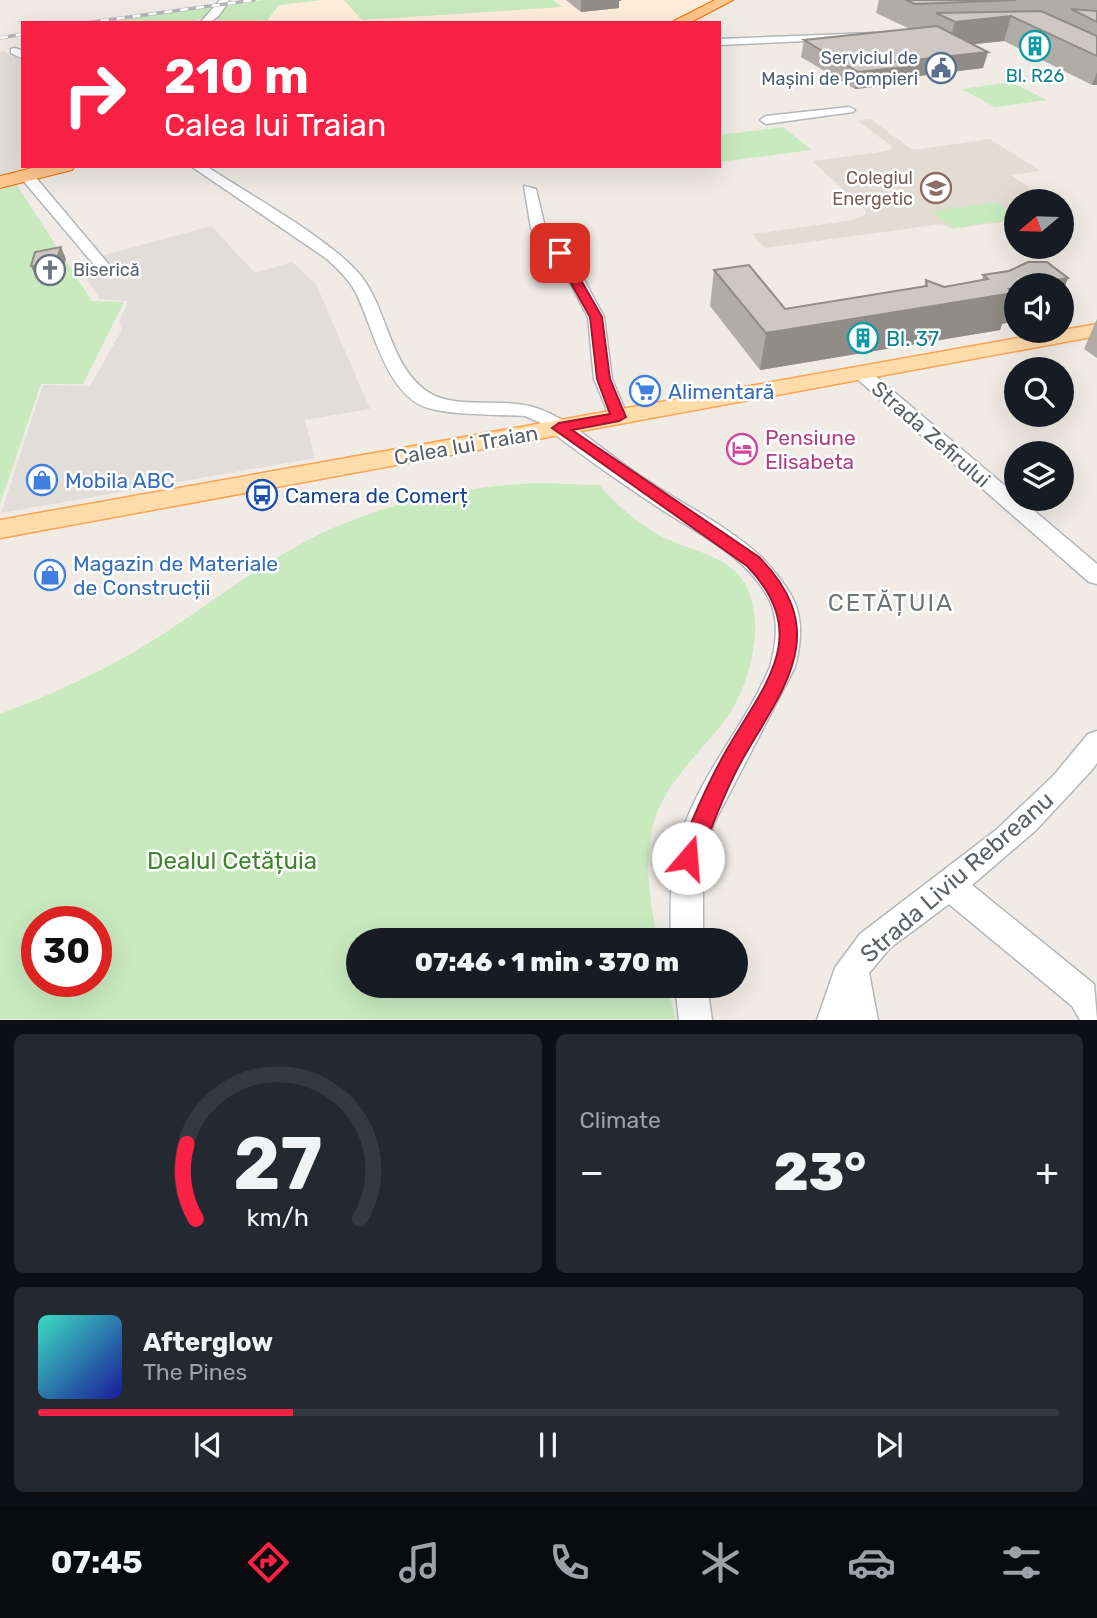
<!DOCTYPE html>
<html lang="en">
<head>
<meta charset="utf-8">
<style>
	body { margin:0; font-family:Rubik,sans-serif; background:#242831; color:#f1f3f6; height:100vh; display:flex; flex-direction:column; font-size:26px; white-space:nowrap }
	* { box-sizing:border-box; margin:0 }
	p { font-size:23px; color:#9ea1a6 }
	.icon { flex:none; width:38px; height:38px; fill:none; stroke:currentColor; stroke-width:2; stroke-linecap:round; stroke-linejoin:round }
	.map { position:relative; height:1020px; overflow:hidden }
	.panel { display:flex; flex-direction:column; gap:14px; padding:14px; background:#0d0f14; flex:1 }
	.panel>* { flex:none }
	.guide { position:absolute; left:21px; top:21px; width:700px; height:147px; border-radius:0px; box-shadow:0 7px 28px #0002; background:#f92245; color:#fff; overflow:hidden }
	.needle { width:46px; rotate:251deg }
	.buttons { position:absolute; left:1004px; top:189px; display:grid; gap:14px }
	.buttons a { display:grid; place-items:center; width:70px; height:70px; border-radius:50%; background:#171b24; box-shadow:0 7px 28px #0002; font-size:35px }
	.speed { position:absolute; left:21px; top:906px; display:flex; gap:14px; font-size:35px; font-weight:700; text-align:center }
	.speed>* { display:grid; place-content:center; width:91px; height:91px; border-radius:50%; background:#171b24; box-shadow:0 7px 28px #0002; line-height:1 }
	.speed .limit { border:10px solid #d22; background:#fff; color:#111 }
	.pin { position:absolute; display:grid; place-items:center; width:60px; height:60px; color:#fff; margin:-30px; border-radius:14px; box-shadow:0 4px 10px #0006 }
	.me { position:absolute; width:77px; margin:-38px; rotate:18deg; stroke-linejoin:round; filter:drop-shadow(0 0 5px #0008) }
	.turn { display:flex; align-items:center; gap:24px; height:147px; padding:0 28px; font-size:32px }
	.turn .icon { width:91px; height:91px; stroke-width:2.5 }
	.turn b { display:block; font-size:49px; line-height:60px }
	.big { font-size:52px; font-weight:800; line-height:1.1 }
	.panel .card { flex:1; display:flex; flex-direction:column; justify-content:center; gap:10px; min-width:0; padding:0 24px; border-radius:10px; background:#242831 }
	.panel .dial { align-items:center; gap:0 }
	.dial svg { height:182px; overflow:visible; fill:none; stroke:#363941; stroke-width:7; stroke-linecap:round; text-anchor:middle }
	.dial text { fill:#f1f3f6; stroke:none }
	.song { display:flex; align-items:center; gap:21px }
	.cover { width:84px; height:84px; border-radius:10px; background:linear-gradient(135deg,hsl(170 70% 55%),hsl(240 70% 35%)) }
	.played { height:7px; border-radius:4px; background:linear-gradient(90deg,#f92245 25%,#363941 25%) }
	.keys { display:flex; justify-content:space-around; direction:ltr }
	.heat { display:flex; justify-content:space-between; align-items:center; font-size:38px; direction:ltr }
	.panel .tiles { flex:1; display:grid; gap:14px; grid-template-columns:1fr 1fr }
	.card:last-child { grid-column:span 2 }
	.trip { position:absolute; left:346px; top:928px; width:402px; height:70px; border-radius:35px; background:#171b24; box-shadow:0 7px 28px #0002; font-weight:800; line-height:70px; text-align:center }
	.tab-bar { display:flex; height:112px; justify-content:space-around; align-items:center; background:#090b0e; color:#9ea1a6 }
	.tab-bar .icon { width:49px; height:49px }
	.tab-bar .current { color:#f92245 }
	.tab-bar b { font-size:32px; color:#f1f3f6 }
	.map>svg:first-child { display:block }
	.commercial { fill:#ffeedb }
	.industrial { fill:#e1ddd9 }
	.education { fill:#e3dcd5 }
	.green { fill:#c9eabf; fill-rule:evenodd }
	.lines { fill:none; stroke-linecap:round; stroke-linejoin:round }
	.minor-casing { stroke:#b2b8bb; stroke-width:3 }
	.major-casing { stroke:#fea350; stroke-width:3 }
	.highway-casing { stroke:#f56d00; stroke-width:2 }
	.minor { fill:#fff; fill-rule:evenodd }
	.major { fill:#ffddab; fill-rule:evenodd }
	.highway { fill:#ffc68d; fill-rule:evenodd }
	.rail-casing { stroke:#b4b5b6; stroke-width:3.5 }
	.rail { stroke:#fff; stroke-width:2.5; stroke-dasharray:8; stroke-linecap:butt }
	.wall { fill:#b0aca8 }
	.shaded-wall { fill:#908c88 }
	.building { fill:#cdc8c3; stroke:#908c88; stroke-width:2 }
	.route { fill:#f92245; stroke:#a2162d; stroke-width:2 }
	.labels { text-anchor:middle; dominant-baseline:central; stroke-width:5; stroke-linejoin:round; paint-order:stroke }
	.far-service-label { font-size:18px; fill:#4e5e75; stroke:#fff; text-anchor:end }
	.far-culture-label { font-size:18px; fill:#0d838f; stroke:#fff }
	.far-education-label { font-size:18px; fill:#785e54; stroke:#fff; text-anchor:end }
	.far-worship-label { font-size:18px; fill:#5b616d; stroke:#fff; text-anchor:start }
	.culture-label { font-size:21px; fill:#0d838f; stroke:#fff; text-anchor:start }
	.shop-label { font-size:21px; fill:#366cbe; stroke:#fff; text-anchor:start }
	.street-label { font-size:21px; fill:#5c6367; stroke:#fff }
	.hotel-label { font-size:21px; fill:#b23c85; stroke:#fff; text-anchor:start }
	.transit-label { font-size:21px; fill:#164399; stroke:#fff; text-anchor:start }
	.quarter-label { font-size:24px; letter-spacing:2px; fill:#6d7679; stroke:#fff }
	.near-park-label { font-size:24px; fill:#3e852d; stroke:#fff }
	.near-street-label { font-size:24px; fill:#5c6367; stroke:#fff }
</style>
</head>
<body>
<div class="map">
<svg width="1097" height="1020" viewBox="0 0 1097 1020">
	<rect width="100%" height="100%" fill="#f0ebe5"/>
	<path class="commercial" d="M324 0H344L363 20 561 7 553 0H716L666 23H270L268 19 279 5Z"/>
	<g class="industrial">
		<path d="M3 51 23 61V166H48L0 188V52Z"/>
		<path d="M211 226 255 273 292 262 316 284 370 409 305 420 315 458 1 513 43 385 90 386 122 330 119 322 128 301 100 299 75 263Z"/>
	</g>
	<path class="education" d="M870 119 913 150 990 139 1040 171 1011 175 1051 201H1017V220L950 229 942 224 765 248 752 234 854 220 866 214 865 209 812 161 888 151 892 148 890 145 858 121Z"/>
	<g class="green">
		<path d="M264 0H324L279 5 268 19 270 23H219L220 20 202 18 191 23H93Z"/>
		<path d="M344 0H553L562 7 362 20Z"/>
		<path d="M1011 82 1047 100 995 107 962 89Z"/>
		<path d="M783 127 812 150 719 162V135Z"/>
		<path d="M16 184 92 301 124 302 83 384H41L0 504V188Z"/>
		<path d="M998 202 1017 219 953 228 932 211Z"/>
		<path d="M539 483 599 485C616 503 633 520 655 533 683 550 728 553 745 584 754 599 756 619 755 636 752 667 742 698 722 724 696 757 662 786 652 829 644 865 650 904 658 940H359V985H668L675 1019H0V714C55 693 108 669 157 638 215 601 270 556 333 528 397 500 469 486 539 483ZM37 922H96V982H37Z"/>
	</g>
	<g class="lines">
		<g class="minor-casing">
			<g id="minor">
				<path d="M220 0H229C221 13 217 23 200 23Z"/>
				<path d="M873 33 870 38 719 45V39Z"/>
				<path d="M15 48 23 51V59L11 53V49Z"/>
				<path d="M849 107 855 110 853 112 766 124 760 120 766 116Z"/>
				<path d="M191 166H206C248 194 331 239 361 276 388 311 389 363 425 390 453 411 500 397 533 407 569 417 607 454 639 475 678 502 723 523 758 554 771 566 782 580 791 595 804 618 801 643 795 667L713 825 703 868V940H671C670 911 670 882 676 854 691 784 743 731 770 667 776 645 780 621 769 599 746 554 693 531 653 504 614 478 576 451 539 422L525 416C494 414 457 416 428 408 385 395 373 325 355 291 348 279 338 269 327 259Z"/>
				<path d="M21 172H31L111 267V273H101L21 178Z"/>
				<path d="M524 186 536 189 545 227 575 263 604 317 612 379 628 417 626 421H612L610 417 594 379 588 317 560 264 531 228Z"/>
				<path d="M861 368 867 369 1097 564V584L1089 582 855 377 852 373 855 369Z"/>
				<path d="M1097 731V763L1091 771 1036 830 972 885 1094 984 1097 1020H1080L1072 1006 949 904 890 948 869 973 878 1020H817L835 968 860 934 996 830 1054 775 1088 734Z"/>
				<path d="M675 985H707L712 1020H679Z"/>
			</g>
		</g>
		<g class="major-casing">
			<path id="major" d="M1097 324V336L0 538V520Z"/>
		</g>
		<g class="highway-casing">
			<g id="highway">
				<path d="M715 0H733L689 23H670Z"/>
				<path d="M40 166H75L72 170 0 188V176Z"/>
			</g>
		</g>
		<use href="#minor" class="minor"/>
		<use href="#major" class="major"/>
		<use href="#highway" class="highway"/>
		<g class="rail-casing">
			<g id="rail">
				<path d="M85 23 254 0"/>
				<path d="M0 38 23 34"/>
			</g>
		</g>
		<use href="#rail" class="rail"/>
	</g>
	<g class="wall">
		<path d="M566 0H621V1H619V8L581 12Z"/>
		<path d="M879 0H1097V85H1092L1004 41 974 44 988 52 983 68 903 78 901 84 855 89 801 57 804 40 910 29 876 13Z"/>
		<path d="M714 270 785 309 924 287 926 280 944 287 982 280 983 275 1068 278 1062 293V285L1002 324 1000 330 760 370 710 306Z"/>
		<path d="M1097 319V358L1084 349Z"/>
	</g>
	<g class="shaded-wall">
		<path d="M581 0H621V1H619V8L581 12Z"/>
		<path d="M1011 16 1004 41 948 47 955 22Z"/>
		<path d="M988 52 983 68 903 78 901 84 855 89 858 72 896 62Z"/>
		<path d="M1097 72V85H1092Z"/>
		<path d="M61 247 66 259 60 276 36 278 31 266Z"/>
		<path d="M1068 278 1062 293V285H1030Z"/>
		<path d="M1017 288V321L1002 324 1000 330 760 370 766 333Z"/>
	</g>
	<g class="building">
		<path d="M906 0H1016L915 4Z"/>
		<path d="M1071 9 1097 11V22Z"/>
		<path d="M1041 11 1097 36V56L1011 16 955 22 936 13Z"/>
		<path d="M937 26 988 52 896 62 905 67 858 72 804 40Z"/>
		<path d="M61 247 55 264 31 266 35 252Z"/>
		<path d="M1028 262H1047L1068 278 1030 285H1017V288L1009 289 1013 293 766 333 714 270 749 265 785 309 927 286 926 280 944 287 988 279 983 275 1009 271Z"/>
	</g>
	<path class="route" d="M556 250H564L602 317 610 379 626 417 619 421 572 430 759 557C834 633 782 689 741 762 722 796 711 831 696 866L688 869 680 866 677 858C691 822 706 786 726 751 763 686 814 635 747 566L552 428 559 423 610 414 597 379 590 317 554 253Z"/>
	<defs>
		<g id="building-ring" transform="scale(1.575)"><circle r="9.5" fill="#fff" stroke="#0f9aa8" stroke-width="1.5"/><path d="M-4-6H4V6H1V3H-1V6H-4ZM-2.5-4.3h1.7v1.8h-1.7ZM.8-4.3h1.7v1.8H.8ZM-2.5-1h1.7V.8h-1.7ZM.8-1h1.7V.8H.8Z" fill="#0f9aa8"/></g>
		<g id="civic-ring" transform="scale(1.575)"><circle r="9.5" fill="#fff" stroke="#5c6f8a" stroke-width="1.5"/><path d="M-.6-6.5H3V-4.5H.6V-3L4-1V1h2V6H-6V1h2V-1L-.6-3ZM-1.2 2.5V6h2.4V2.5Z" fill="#5c6f8a"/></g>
		<g id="school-ring" transform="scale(1.575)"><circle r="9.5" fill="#fff" stroke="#8d6e63" stroke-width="1.5"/><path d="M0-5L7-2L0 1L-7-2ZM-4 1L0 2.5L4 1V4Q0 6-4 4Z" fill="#8d6e63"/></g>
		<g id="church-ring" transform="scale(1.575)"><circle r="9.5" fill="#fff" stroke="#6b7280" stroke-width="1.5"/><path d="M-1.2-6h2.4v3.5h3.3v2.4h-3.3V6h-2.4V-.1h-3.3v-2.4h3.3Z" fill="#6b7280"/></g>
		<g id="supermarket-ring" transform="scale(1.575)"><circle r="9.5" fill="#fff" stroke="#3f7fe0" stroke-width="1.5"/><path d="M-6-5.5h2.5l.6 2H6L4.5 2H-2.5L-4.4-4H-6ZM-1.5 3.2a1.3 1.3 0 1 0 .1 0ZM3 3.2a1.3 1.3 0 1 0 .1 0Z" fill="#3f7fe0"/></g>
		<g id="hotel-ring" transform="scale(1.575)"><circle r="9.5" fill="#fff" stroke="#d1479c" stroke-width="1.5"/><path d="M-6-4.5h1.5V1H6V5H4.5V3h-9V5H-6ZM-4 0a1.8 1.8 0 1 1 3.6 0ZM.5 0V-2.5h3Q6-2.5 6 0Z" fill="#d1479c"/></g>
		<g id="shop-ring" transform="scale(1.575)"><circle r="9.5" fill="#fff" stroke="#3f7fe0" stroke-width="1.5"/><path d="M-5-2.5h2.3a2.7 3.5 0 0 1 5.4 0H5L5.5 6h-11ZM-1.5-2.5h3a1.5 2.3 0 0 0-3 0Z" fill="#3f7fe0"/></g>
		<g id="bus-ring" transform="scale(1.575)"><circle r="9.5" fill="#fff" stroke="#1a4fb4" stroke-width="1.5"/><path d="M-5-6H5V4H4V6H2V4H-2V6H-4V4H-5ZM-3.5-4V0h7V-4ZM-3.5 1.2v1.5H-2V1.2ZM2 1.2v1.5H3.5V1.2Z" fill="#1a4fb4"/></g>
	</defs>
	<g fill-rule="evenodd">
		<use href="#building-ring" x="1035" y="46"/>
		<use href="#civic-ring" x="941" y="68"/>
		<use href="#school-ring" x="936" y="188"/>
		<use href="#church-ring" x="50" y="270"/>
		<use href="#building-ring" x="863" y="338"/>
		<use href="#supermarket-ring" x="645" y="391"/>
		<use href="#hotel-ring" x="742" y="449"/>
		<use href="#shop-ring" x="42" y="480"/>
		<use href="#bus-ring" x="262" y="495"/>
		<use href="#shop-ring" x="50" y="575"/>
	</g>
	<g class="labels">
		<g class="far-service-label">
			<text x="918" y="58">Serviciul de<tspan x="918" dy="21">Mașini de Pompieri</tspan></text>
		</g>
		<g class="far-culture-label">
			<text x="1035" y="76">Bl. R26</text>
		</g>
		<g class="far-education-label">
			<text x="913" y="178">Colegiul<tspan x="913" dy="21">Energetic</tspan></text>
		</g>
		<g class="far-worship-label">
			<text x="73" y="270">Biserică</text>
		</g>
		<g class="culture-label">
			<text x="886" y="338">Bl. 37</text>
		</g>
		<g class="shop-label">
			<text x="668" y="391">Alimentară</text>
			<text x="65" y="480">Mobila ABC</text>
			<text x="73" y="563">Magazin de Materiale<tspan x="73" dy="24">de Construcții</tspan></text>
		</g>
		<g class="street-label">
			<text transform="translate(931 434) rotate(41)">Strada Zefirului</text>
			<text transform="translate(466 445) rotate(-10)">Calea lui Traian</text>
		</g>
		<g class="hotel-label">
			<text x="765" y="437">Pensiune<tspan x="765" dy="24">Elisabeta</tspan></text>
		</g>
		<g class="transit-label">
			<text x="285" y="495">Camera de Comerț</text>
		</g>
		<g class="quarter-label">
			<text x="891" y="603">CETĂȚUIA</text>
		</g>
		<g class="near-park-label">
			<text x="232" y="861">Dealul Cetățuia</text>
		</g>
		<g class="near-street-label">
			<text transform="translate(957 877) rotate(-41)">Strada Liviu Rebreanu</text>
		</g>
	</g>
</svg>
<div class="buttons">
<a><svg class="needle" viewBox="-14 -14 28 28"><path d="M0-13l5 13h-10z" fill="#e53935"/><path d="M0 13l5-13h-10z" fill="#9ea1a6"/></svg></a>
<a><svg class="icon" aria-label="sound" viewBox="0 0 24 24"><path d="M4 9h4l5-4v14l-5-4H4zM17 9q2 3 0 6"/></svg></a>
<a><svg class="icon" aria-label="search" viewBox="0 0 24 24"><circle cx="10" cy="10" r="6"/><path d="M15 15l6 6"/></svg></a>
<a><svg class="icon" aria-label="layers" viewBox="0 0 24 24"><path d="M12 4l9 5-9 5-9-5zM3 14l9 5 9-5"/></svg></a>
</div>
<div class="speed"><div class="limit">30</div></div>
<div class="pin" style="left:560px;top:253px;background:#d93025"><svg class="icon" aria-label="arrive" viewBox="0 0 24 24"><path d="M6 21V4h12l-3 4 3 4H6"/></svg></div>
<svg class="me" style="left:688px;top:858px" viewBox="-20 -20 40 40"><circle r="19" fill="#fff"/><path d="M0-13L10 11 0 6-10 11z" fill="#f92245"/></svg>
<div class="trip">07:46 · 1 min · 370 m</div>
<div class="guide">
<div class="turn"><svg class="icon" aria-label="right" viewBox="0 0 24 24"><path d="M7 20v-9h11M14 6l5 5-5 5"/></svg><div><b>210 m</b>Calea lui Traian</div></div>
</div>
</div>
<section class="panel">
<div class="tiles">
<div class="card dial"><svg viewBox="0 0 100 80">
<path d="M14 69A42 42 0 1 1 86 69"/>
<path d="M14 69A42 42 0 0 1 10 36" stroke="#f92245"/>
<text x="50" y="56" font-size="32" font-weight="700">27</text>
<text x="50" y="72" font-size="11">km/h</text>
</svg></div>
<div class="card"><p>Climate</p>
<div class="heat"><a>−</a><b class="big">23°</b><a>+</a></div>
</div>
<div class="card">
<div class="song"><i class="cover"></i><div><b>Afterglow</b><p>The Pines</p></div></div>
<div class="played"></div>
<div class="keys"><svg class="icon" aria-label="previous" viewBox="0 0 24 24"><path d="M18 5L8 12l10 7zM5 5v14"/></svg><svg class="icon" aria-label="pause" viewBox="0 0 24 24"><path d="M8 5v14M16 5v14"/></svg><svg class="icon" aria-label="next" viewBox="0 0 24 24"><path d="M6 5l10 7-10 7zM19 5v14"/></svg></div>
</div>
</div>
</section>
<nav class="tab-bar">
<b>07:45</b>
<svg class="icon current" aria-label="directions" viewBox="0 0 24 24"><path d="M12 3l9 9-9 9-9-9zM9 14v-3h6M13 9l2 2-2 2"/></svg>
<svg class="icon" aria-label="music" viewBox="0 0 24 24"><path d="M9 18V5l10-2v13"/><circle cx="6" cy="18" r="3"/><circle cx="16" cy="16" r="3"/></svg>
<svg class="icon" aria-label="phone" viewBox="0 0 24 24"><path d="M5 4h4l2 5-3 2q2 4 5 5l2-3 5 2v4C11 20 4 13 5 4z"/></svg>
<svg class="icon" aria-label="climate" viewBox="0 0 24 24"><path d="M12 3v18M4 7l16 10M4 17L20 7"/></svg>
<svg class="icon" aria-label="car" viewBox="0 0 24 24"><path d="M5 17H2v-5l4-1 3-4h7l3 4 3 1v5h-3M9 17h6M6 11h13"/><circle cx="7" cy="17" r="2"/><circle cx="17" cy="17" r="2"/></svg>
<svg class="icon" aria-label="filters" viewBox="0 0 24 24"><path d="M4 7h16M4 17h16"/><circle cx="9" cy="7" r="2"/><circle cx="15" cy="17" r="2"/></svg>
</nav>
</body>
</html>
